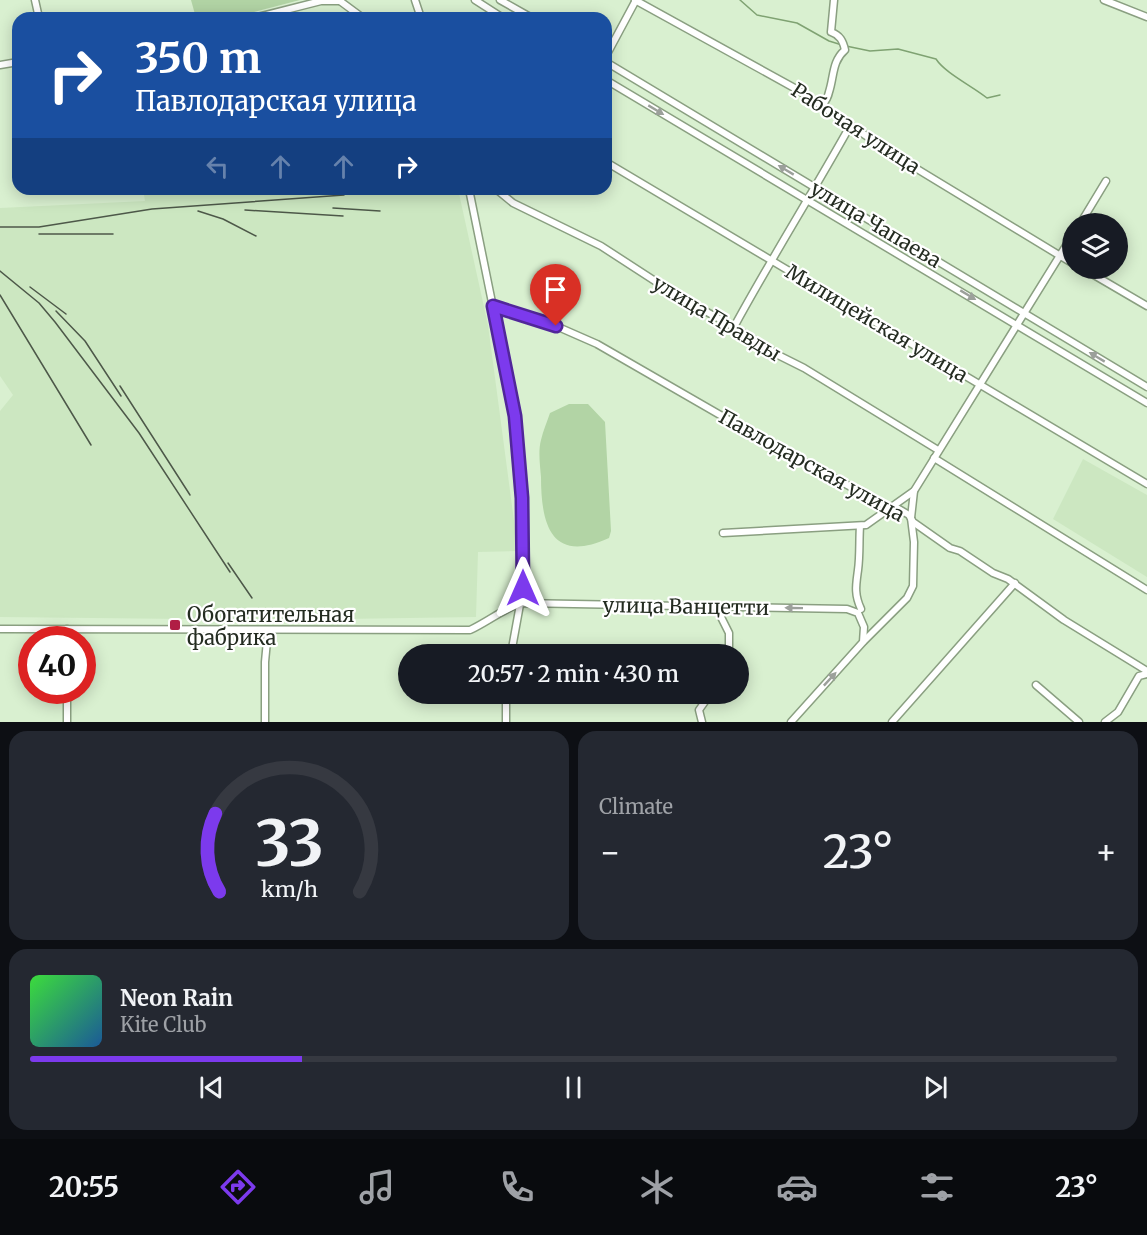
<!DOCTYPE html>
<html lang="en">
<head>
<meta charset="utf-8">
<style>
	body { margin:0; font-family:Merriweather,serif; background:#242831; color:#f1f3f6; height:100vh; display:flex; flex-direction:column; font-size:22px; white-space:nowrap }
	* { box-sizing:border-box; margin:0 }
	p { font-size:20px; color:#9ea1a6 }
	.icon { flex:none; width:33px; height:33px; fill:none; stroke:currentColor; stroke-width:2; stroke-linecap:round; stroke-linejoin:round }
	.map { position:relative; height:722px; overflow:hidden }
	.details { display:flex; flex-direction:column; gap:9px; padding:9px; background:#0d0f14; flex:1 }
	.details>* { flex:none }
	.hud { position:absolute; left:12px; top:12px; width:600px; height:183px; border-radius:18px; box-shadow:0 3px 15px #0003; background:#1a4fa0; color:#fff; overflow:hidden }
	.tools { position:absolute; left:1062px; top:213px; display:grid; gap:12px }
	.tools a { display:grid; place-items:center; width:66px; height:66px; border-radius:50%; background:#171b24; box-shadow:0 3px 15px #0003; font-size:30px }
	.speed { position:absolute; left:18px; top:626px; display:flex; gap:12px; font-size:30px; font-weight:700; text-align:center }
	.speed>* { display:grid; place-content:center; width:78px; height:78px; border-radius:50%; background:#171b24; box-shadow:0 3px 15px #0003; line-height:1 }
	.speed .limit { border:9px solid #d22; background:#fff; color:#111 }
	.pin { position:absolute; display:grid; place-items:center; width:51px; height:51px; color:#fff; margin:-62px -26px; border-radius:50% 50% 50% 0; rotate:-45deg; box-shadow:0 0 6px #0007 }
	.pin .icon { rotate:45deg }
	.me { position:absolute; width:66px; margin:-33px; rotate:0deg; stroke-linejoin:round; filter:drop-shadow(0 0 4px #0008) }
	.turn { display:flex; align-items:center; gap:21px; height:126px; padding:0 24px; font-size:27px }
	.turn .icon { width:78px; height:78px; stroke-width:2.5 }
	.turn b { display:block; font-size:42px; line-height:51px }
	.lanes { display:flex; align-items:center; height:57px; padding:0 24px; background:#0003; justify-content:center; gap:30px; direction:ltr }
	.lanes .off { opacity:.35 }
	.big { font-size:45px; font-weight:600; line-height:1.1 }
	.details .widget { flex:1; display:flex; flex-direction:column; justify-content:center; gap:9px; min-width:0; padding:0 21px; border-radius:18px; background:#242831 }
	.details .dial { align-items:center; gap:0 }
	.dial svg { height:156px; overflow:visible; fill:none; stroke:#363941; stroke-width:7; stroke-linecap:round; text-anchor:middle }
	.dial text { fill:#f1f3f6; stroke:none }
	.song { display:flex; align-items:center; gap:18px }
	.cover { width:72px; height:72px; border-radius:9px; background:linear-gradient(135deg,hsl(120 70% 55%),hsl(210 70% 35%)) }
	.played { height:6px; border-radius:3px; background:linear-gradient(90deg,#7c3aed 25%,#363941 25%) }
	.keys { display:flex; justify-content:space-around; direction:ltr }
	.heat { display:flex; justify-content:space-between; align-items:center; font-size:33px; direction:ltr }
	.details .tiles { flex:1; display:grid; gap:9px; grid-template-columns:1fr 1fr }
	.widget:last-child { grid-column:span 2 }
	.trip { position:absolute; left:398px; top:644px; width:351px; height:60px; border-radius:30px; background:#171b24; box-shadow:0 3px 15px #0003; font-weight:600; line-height:60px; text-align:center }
	.tabs { display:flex; height:96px; justify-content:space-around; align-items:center; background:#090b0e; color:#9ea1a6 }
	.tabs .icon { width:42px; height:42px }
	.tabs .on { color:#7c3aed }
	.tabs b { font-size:27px; color:#f1f3f6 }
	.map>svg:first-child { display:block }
	.built { fill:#cce7c1 }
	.green { fill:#b2d4a5 }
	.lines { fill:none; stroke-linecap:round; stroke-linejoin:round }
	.stream { stroke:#7fa272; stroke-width:1.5 }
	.minor-casing { stroke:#8a9f81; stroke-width:9 }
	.minor { stroke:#fff; stroke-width:6 }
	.rail { stroke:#4d5849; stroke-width:1.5 }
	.oneway { fill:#9ca09b }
	.route-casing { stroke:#51269a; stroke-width:15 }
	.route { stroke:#7c3aed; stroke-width:10 }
	.poi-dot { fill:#b01e45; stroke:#fff; stroke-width:2 }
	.labels { text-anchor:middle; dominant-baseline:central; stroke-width:4.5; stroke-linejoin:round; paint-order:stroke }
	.street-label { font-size:20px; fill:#242c21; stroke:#fff }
	.poi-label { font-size:20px; fill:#242c21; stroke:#fff; text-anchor:start }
</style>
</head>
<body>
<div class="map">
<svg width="1147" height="722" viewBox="0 0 1147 722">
	<rect width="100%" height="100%" fill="#d9f0d0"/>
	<g class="built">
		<path d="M143 189H458L488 325 518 551 478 552 476 617 274 620 0 617V411L13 395 0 376V208L145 201Z"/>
		<path d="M1083 459 1147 495V577L1053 519Z"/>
	</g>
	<g class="green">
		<path d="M191 0H300L231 18H196Z"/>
		<path d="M569 404H588L605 422 611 531 609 538C552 564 541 526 541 477 540 465 538 451 541 440 543 431 547 422 550 413Z"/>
	</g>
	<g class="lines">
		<g class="stream">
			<path d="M740 0 757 15 797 23 829 41 842 45"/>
			<path d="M846 46 870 51 898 49 936 59C945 73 972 86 987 98L1000 95"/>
		</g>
		<g class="minor-casing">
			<g id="minor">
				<path d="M35 0 39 18"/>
				<path d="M415 0 421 18"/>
				<path d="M475 0 503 18"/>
				<path d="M500 0 532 18"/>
				<path d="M635 0 798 90 899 158 1072 263"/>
				<path d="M1104 0 1147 17"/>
				<path d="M340 1 363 18"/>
				<path d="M254 18 321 1H340"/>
				<path d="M606 56 636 0"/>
				<path d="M606 62 1147 387"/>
				<path d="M0 65 18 62"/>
				<path d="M606 80 1147 403"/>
				<path d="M822 106C825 102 828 97 829 92 834 77 832 61 845 50 843 41 840 35 831 32L834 0"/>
				<path d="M606 162 1147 484"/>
				<path d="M469 189 515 416 522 498 523 588 511 654"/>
				<path d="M496 189 513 203 601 246 678 296 734 327 778 355 804 368 938 450"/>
				<path d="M1080 224 1106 181"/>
				<path d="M1082 268 1147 306"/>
				<path d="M493 306 556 326 597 344 767 442 890 508H897L909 515 913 522 950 548 960 551 993 573 1008 579 1064 620 1147 671"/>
				<path d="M734 327C771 259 812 194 850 126"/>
				<path d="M934 458 1147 590"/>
				<path d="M860 526C859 540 860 556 858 570 856 585 854 594 861 609"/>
				<path d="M723 533 866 525 914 491 1072 236"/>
				<path d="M716 607 729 633V654"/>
				<path d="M0 629 470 630C487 622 502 610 520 603L847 609 858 613 864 627 863 642 791 722"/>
				<path d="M67 639V629"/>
				<path d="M864 641 907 598 913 586 914 542 911 518 914 491"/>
				<path d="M1036 685 1079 722"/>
				<path d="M506 693V722"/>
				<path d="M67 722V690"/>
				<path d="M265 722V662L268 630"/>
				<path d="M702 722 699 710 711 693"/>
				<path d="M892 722 1015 583"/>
				<path d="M1105 722 1118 712 1139 676 1147 674"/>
			</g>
		</g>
		<use href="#minor" class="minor"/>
		<g class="rail">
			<path d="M333 208 380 211"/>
			<path d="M245 210 343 216"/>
			<path d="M198 211 223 219 256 236"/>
			<path d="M0 227H39L152 209 344 195"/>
			<path d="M39 234H113"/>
			<path d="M0 271 39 303 55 322 139 433 230 572"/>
			<path d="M30 287 66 314"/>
			<path d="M0 295 91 445"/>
			<path d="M56 311 85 341 121 396"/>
			<path d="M120 386 190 495"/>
			<path d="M228 563 252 598"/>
		</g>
	</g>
	<defs><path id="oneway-solid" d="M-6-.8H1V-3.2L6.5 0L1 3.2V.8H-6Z" transform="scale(1.5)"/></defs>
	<g class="oneway">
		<use href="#oneway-solid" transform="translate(656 110) rotate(31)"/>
		<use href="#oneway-solid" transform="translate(786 170) rotate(-149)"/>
		<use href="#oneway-solid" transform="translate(968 295) rotate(31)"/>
		<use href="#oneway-solid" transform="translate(1097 357) rotate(-149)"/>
		<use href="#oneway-solid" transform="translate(794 608) rotate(-179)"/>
		<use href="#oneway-solid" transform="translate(830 679) rotate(-47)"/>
	</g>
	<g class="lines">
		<g class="route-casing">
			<path id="route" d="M523 588 522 498 515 416 493 306 556 326"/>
		</g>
		<use href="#route" class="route"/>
	</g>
	<rect class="poi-dot" x="169" y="619" width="12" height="12" rx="3"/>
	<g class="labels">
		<g class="street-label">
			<text transform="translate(856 128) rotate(33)">Рабочая улица</text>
			<text transform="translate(876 224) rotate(31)">улица Чапаева</text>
			<text transform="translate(717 318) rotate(31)">улица Правды</text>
			<text transform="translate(877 323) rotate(31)">Милицейская улица</text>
			<text transform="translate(812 465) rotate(29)">Павлодарская улица</text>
			<text transform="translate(686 606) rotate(1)">улица Ванцетти</text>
		</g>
		<g class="poi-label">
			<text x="187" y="614">Обогатительная<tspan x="187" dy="23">фабрика</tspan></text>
		</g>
	</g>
</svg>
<div class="tools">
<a><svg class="icon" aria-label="layers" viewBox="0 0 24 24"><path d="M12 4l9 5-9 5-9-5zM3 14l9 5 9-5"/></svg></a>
</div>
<div class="speed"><div class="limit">40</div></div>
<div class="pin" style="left:556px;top:326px;background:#d93025"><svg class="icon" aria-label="arrive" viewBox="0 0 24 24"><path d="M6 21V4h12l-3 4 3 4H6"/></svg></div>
<svg class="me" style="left:523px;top:588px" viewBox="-20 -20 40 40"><path d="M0-17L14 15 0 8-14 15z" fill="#7c3aed" stroke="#fff" stroke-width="4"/></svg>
<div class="trip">20:57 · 2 min · 430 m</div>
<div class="hud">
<div class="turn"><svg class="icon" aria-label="right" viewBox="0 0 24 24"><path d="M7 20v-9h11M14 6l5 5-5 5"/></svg><div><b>350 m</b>Павлодарская улица</div></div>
<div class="lanes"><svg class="icon off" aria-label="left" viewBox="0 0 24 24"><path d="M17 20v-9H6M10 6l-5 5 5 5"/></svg><svg class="icon off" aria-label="ahead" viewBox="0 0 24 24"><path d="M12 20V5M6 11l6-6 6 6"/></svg><svg class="icon off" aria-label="ahead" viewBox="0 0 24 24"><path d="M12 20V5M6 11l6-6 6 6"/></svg><svg class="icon" aria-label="right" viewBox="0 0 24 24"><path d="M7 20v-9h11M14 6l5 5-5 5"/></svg></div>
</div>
</div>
<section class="details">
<div class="tiles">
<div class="widget dial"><svg viewBox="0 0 100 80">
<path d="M14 69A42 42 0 1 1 86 69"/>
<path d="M14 69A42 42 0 0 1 12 29" stroke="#7c3aed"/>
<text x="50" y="56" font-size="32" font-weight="700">33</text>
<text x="50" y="72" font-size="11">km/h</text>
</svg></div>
<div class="widget"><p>Climate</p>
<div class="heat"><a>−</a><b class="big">23°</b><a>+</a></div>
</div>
<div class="widget">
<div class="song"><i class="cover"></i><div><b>Neon Rain</b><p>Kite Club</p></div></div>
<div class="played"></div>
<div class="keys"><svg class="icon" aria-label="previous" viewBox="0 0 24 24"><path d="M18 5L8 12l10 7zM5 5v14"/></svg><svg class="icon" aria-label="pause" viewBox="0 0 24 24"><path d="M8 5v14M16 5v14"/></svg><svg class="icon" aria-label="next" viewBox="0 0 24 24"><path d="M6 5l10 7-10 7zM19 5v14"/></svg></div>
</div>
</div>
</section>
<nav class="tabs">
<b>20:55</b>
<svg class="icon on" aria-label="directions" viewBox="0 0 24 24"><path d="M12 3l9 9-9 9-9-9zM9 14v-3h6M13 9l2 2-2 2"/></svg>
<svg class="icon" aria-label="music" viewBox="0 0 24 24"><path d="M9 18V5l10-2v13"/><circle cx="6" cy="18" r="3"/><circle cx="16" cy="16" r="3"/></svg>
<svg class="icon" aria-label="phone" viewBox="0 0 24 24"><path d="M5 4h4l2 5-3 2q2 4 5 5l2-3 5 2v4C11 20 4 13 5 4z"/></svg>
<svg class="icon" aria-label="climate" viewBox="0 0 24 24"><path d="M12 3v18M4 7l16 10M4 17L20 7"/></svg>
<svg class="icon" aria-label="car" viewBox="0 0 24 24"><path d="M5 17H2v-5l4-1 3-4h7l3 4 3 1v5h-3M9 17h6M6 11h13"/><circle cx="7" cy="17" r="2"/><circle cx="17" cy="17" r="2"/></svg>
<svg class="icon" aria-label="filters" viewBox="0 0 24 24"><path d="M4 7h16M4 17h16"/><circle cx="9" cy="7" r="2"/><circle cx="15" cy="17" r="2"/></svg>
<b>23°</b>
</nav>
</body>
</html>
